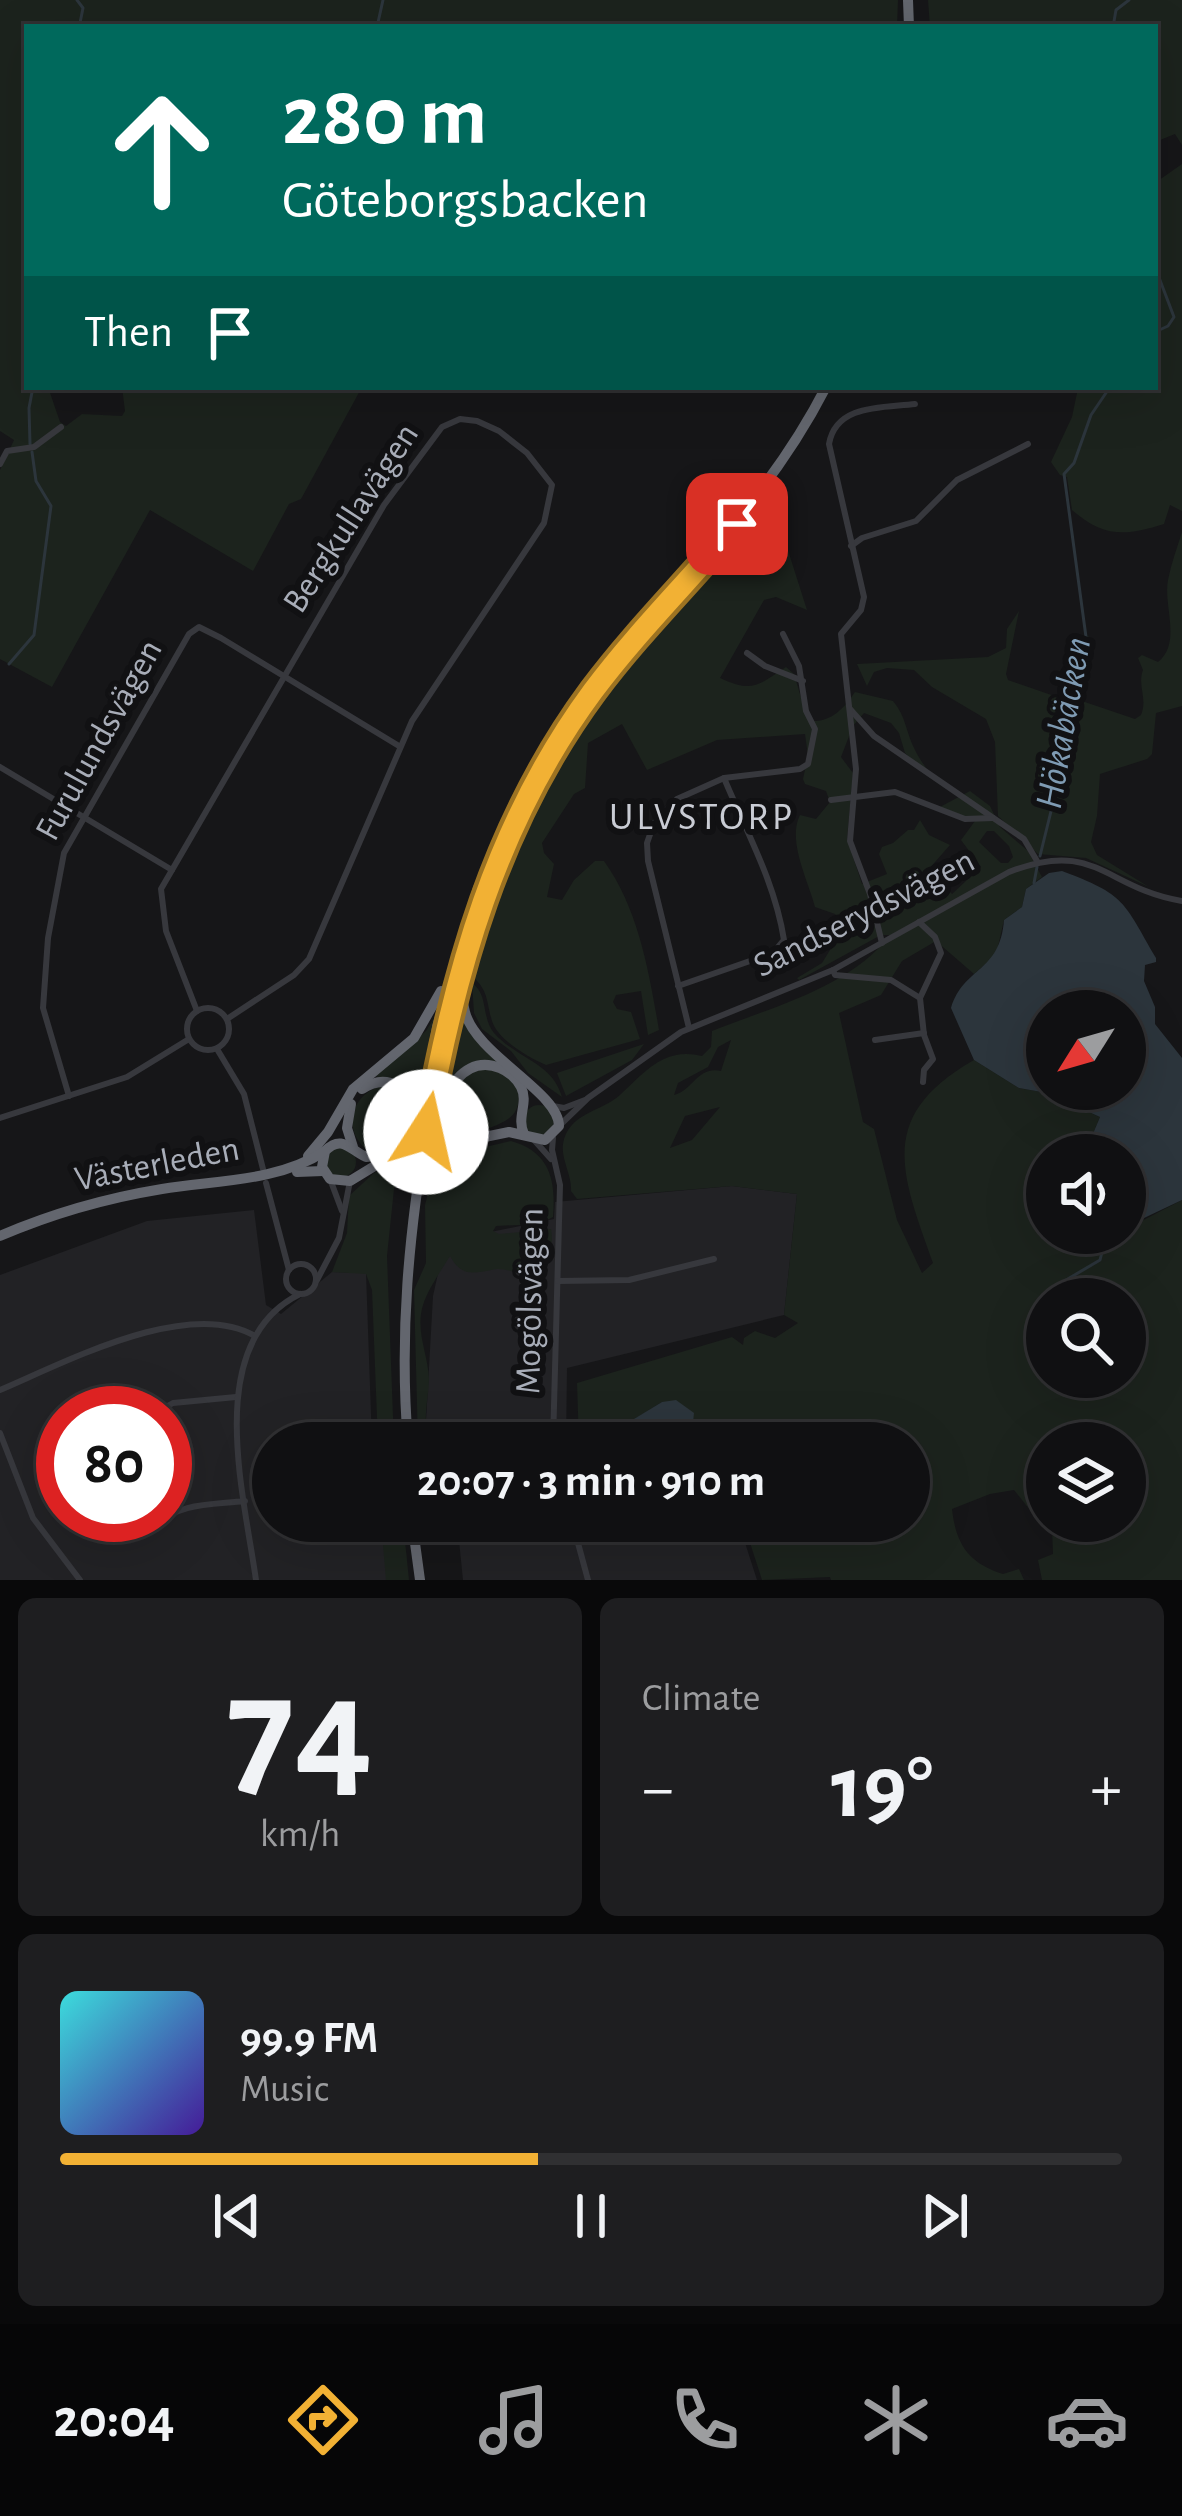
<!DOCTYPE html>
<html lang="en">
<head>
<meta charset="utf-8">
<style>
	body { margin:0; font-family:"Alegreya Sans",sans-serif; background:#1e1e20; color:#f1f3f6; height:100vh; display:flex; flex-direction:column; font-size:45px; white-space:nowrap }
	* { box-sizing:border-box; margin:0 }
	p { font-size:39px; color:#9c9d9f }
	.icon { flex:none; width:66px; height:66px; fill:none; stroke:currentColor; stroke-width:2; stroke-linecap:round; stroke-linejoin:round }
	.map { position:relative; height:1580px; overflow:hidden }
	.sheet { display:flex; flex-direction:column; gap:18px; padding:18px; background:#09090a; flex:1 }
	.sheet>* { flex:none }
	.guide { position:absolute; left:24px; top:24px; width:1134px; height:366px; border-radius:0px; box-shadow:0 12px 48px #0002,0 0 0 3px #303032; background:#00695c; color:#fff; overflow:hidden }
	.needle { width:78px; rotate:233deg }
	.controls { position:absolute; left:1026px; top:990px; display:grid; gap:24px }
	.controls a { display:grid; place-items:center; width:120px; height:120px; border-radius:50%; background:#101012; box-shadow:0 12px 48px #0002,0 0 0 3px #303032; font-size:60px }
	.speed { position:absolute; left:36px; top:1386px; display:flex; gap:24px; font-size:60px; font-weight:700; text-align:center }
	.speed>* { display:grid; place-content:center; width:156px; height:156px; border-radius:50%; background:#101012; box-shadow:0 12px 48px #0002,0 0 0 3px #303032; line-height:1 }
	.speed .limit { border:18px solid #d22; background:#fff; color:#111 }
	.pin { position:absolute; display:grid; place-items:center; width:102px; height:102px; color:#fff; margin:-51px; border-radius:24px; box-shadow:0 6px 18px #0006 }
	.me { position:absolute; width:132px; margin:-66px; rotate:10deg; stroke-linejoin:round; filter:drop-shadow(0 0 9px #0008) }
	.turn { display:flex; align-items:center; gap:42px; height:252px; padding:0 60px; font-size:54px }
	.turn .icon { width:156px; height:156px; stroke-width:2.5 }
	.turn b { display:block; font-size:84px; line-height:102px }
	.then { display:flex; align-items:center; height:114px; padding:0 60px; background:#0003; gap:24px; font-size:45px }
	.big { font-size:90px; font-weight:700; line-height:1.1 }
	.sheet .tile { flex:1; display:flex; flex-direction:column; justify-content:center; gap:18px; min-width:0; padding:0 42px; border-radius:18px; background:#1e1e20 }
	.sheet .dial { align-items:center; gap:0 }
	.dial b { font-size:156px; line-height:1 }
	.song { display:flex; align-items:center; gap:36px }
	.cover { width:144px; height:144px; border-radius:18px; background:linear-gradient(135deg,hsl(180 70% 55%),hsl(260 70% 35%)) }
	.played { height:12px; border-radius:6px; background:linear-gradient(90deg,#f2b134 45%,#303032 45%) }
	.keys { display:flex; justify-content:space-around; direction:ltr }
	.heat { display:flex; justify-content:space-between; align-items:center; font-size:66px; direction:ltr }
	.sheet .tiles { flex:1; display:grid; gap:18px; grid-template-columns:1fr 1fr }
	.tile:last-child { grid-column:span 2 }
	.trip { position:absolute; left:252px; top:1422px; width:678px; height:120px; border-radius:60px; background:#101012; box-shadow:0 12px 48px #0002,0 0 0 3px #303032; font-weight:700; line-height:120px; text-align:center }
	.tabs { display:flex; height:192px; justify-content:space-around; align-items:center; background:#060607; color:#9c9d9f }
	.tabs .icon { width:84px; height:84px }
	.tabs .current { color:#f2b134 }
	.tabs b { font-size:54px; color:#f1f3f6 }
	.map>svg:first-child { display:block }
	.built { fill:#222225; fill-rule:evenodd }
	.green { fill:#1c231d; fill-rule:evenodd }
	.water { fill:#2c353c; fill-rule:evenodd }
	.lines { fill:none; stroke-linecap:round; stroke-linejoin:round }
	.stream { stroke:#2c353c; stroke-width:3 }
	.minor { stroke:#37383d; stroke-width:6 }
	.highway { stroke:#63666e; stroke-width:10 }
	.highway-bridge { stroke:#63666e; stroke-width:10 }
	.route-casing { stroke:#9d7322; stroke-width:30 }
	.route { stroke:#f2b134; stroke-width:21 }
	.labels { text-anchor:middle; dominant-baseline:central; stroke-width:12; stroke-linejoin:round; paint-order:stroke }
	.street-label { font-size:36px; fill:#a8adb8; stroke:#111113 }
	.water-label { font-size:39px; font-style:italic; fill:#7f9bb3; stroke:#111113 }
	.neighbourhood-label { font-size:39px; letter-spacing:3px; fill:#c9ccd4; stroke:#111113 }
</style>
</head>
<body>
<div class="map">
<svg width="1182" height="1580" viewBox="0 0 1182 1580">
	<rect width="100%" height="100%" fill="#161618"/>
	<g class="built">
		<path d="M732 1186 797 1194 784 1315 567 1368 566 1443H452L425 1439 433 1296 439 1269 455 1248 481 1234 554 1219 555 1202Z"/>
		<path d="M254 1210 266 1305 281 1314 332 1272 366 1273 372 1443H273V1521H382L389 1580H0V1275L147 1221ZM63 1413H165V1515H63Z"/>
		<path d="M457 1521H586L594 1542 657 1521H738L757 1580H463Z"/>
	</g>
	<g class="green">
		<path d="M0 0H898L897 27H27V387H48L60 422 66 426 82 414 122 416 125 411 122 387H362L301 499 289 504 253 571 150 510 52 687 0 659V470L14 440 0 431Z"/>
		<path d="M928 0H1182V145L1175 134 1155 142V27H930Z"/>
		<path d="M1182 164V511L1170 505 1164 524C1126 536 1104 538 1072 510L1067 477 1060 475 1051 462 1072 417 1077 393 1069 387H1155V183Z"/>
		<path d="M772 500 807 610 776 597 764 600 720 678C753 693 757 686 786 667L794 674 808 721C830 723 843 710 855 692L893 701C906 716 906 733 915 750 920 761 928 769 932 778L905 753 899 733 891 723 864 713 853 726 841 757 853 773 847 839 862 884 887 874 879 854 882 847 893 843 908 830H914L920 820 929 835 950 845 928 870 952 894 981 867 961 840 975 821 938 808 970 791 990 806 1000 827 1028 851 1042 877 1026 889 1022 907 1004 920 996 955 974 974 936 941 902 961 881 995 839 1013 863 1122 874 1129 897 1220 922 1273 933 1263C901 1173 876 1116 974 1060L1019 1088 1047 1093 1100 1117 1084 1155H1047V1233H1096L1111 1237 1182 1200V1580H1042L1038 1560 1053 1554 1052 1528 1048 1521H1125V1443H1047V1520L1034 1515 1014 1490 990 1494 952 1509C956 1544 968 1563 1003 1574L1019 1569 1024 1580H831L830 1577 762 1580 743 1521H909V1443H690L695 1425 662 1402 635 1419 628 1443H579L577 1383 732 1337 743 1345 744 1338 755 1331 775 1338 798 1323 784 1315 797 1194 732 1186 577 1199 571 1191C572 1175 561 1160 563 1144 568 1113 601 1112 620 1095 633 1083 647 1067 664 1059 677 1053 689 1053 702 1056L711 1047 712 1031C772 1007 851 987 890 935H881L799 980 797 978 822 963 830 950 825 936 846 926 835 914 815 907C808 880 787 841 800 815L816 819 830 802 826 791 805 784 803 779 808 756 805 734 717 740 647 770 622 724 588 743 585 788 574 794 542 843 544 853 554 864 547 897 562 900 574 880 595 861H604C639 910 649 972 659 1030L648 1035 641 991 616 995 613 1002 617 1009 631 1012 640 1039 546 1065C529 1058 498 1040 492 1021 486 1001 489 991 472 976 496 837 579 711 672 608 705 572 741 539 772 500ZM987 831H994L1009 846 1013 857 1008 863H1001L979 842ZM731 1040 721 1071C697 1066 693 1091 674 1095L678 1083 708 1067 718 1047ZM720 1107 692 1140 670 1148 685 1116ZM1047 1299H1125V1377H1047Z"/>
		<path d="M1182 532V706L1156 713 1152 754 1147 759 1100 774 1097 816 1091 842 1097 855 1149 887 1086 858 1038 854 998 816 995 742 986 719 932 687 914 670 887 668 874 672 867 686 857 664 988 657 1006 648 1007 629 1019 611 1006 674 1008 680 1063 699 1071 696 1088 635 1091 643 1079 700 1135 719 1141 715C1148 698 1137 686 1143 670L1138 658 1142 655 1158 662C1182 643 1163 606 1168 580 1171 564 1177 548 1182 532Z"/>
		<path d="M472 983C489 995 481 1017 494 1033 517 1059 552 1062 562 1097L528 1073 511 1051 482 1029 474 1013Z"/>
		<path d="M459 997 462 1015 503 1065H469L433 1112Z"/>
		<path d="M434 1018 416 1100 402 1083 375 1076 426 1031Z"/>
		<path d="M644 1044 632 1060 566 1096 557 1073Z"/>
		<path d="M475 1070C477 1070 494 1070 495 1070 521 1076 528 1108 505 1121 483 1133 455 1137 430 1143L455 1085Z"/>
		<path d="M381 1086C413 1096 409 1121 406 1148L371 1153C342 1134 348 1096 381 1086Z"/>
		<circle cx="539" cy="1120" r="15"/>
		<path d="M511 1141C550 1152 556 1180 553 1217L539 1224 496 1226 493 1231 499 1234 551 1229C555 1253 545 1263 526 1274 518 1274 505 1268 497 1269 474 1273 462 1278 450 1256 441 1271 428 1289 423 1305 415 1331 428 1353 429 1379 429 1401 420 1422 432 1443H418L414 1290 426 1263 425 1205 437 1158Z"/>
		<circle cx="341" cy="1162" r="15"/>
		<path d="M396 1162 403 1167 394 1189 387 1256 394 1443H378L372 1290 366 1274 332 1272 347 1233 349 1196 374 1173Z"/>
		<path d="M381 1521H403L409 1580H386Z"/>
	</g>
	<g class="water">
		<path d="M1062 871C1126 895 1123 901 1156 958V962L1145 965 1144 981 1155 1007V1024L1182 1058V1200L1125 1227V1155H1084L1100 1117 1047 1093 1019 1088 974 1060 951 1008C964 966 1000 973 1004 920L1022 907 1026 889 1049 873ZM1047 1011H1125V1089H1047Z"/>
		<path d="M676 1400 694 1413 691 1442 628 1443 634 1419 662 1402Z"/>
	</g>
	<g class="lines">
		<g class="stream">
			<path d="M77 0 83 8 80 23"/>
			<path d="M377 27 383 0"/>
			<path d="M1113 27 1116 10 1129 0"/>
			<path d="M27 192 23 214 27 233"/>
			<path d="M1155 267 1174 317 1168 326 1155 332"/>
			<path d="M30 444 29 408 33 387"/>
			<path d="M9 664 34 635 51 506 36 481 32 452"/>
			<path d="M1040 856 1069 738 1086 637 1064 474 1074 463 1091 415 1110 387"/>
			<path d="M1034 883 1037 867"/>
			<path d="M1061 1283 1100 1260 1106 1236"/>
		</g>
		<g class="minor">
			<path d="M0 464 7 451 34 447 61 427"/>
			<path d="M851 546 862 538 916 521 957 480 1028 444"/>
			<path d="M747 653 765 666 803 681"/>
			<path d="M850 709 874 736 1024 839 1037 861"/>
			<path d="M0 767 172 870"/>
			<path d="M831 800 895 792 965 819 993 818"/>
			<path d="M919 922 935 937 941 953 920 998"/>
			<path d="M882 943 870 894 850 841 856 769 841 634 861 610 864 597 829 444C836 404 883 408 915 404"/>
			<path d="M833 970 835 975 891 980 920 998 924 1035 933 1059 924 1070 923 1082"/>
			<path d="M678 986 773 953 784 940C775 882 746 831 724 778"/>
			<circle cx="208" cy="1029" r="21"/>
			<path d="M197 1011 166 931 161 889 384 505 442 427 460 419 477 421 499 431 527 453 552 485 544 523 412 721 309 959 294 975 227 1019"/>
			<path d="M689 1028 648 861 647 843 654 823 677 799 724 778 800 769 808 764 815 729 806 711 799 666 783 634"/>
			<path d="M875 1040 924 1033"/>
			<path d="M217 1049 244 1094 263 1169"/>
			<path d="M69 1096 43 1008 48 938 64 853 189 634 199 627 221 638 399 746"/>
			<path d="M553 1106 564 1108 585 1100"/>
			<path d="M0 1118 127 1077 189 1039"/>
			<path d="M559 1126 588 1098 681 1032 833 970 1009 872C1096 838 1104 888 1182 901"/>
			<path d="M553 1138 552 1150 560 1185 553 1443"/>
			<path d="M534 1140 551 1159"/>
			<path d="M330 1179 342 1211"/>
			<path d="M266 1183 289 1270"/>
			<circle cx="301" cy="1279" r="15"/>
			<path d="M317 1280 339 1238 350 1181"/>
			<path d="M558 1281 629 1280 714 1259"/>
			<path d="M0 1390C66 1362 188 1297 255 1336"/>
			<path d="M155 1413 173 1403 236 1397"/>
			<path d="M0 1433 33 1518 80 1580"/>
			<path d="M572 1521 588 1580"/>
			<path d="M155 1527C178 1502 213 1505 245 1501"/>
			<path d="M256 1580C244 1494 202 1342 300 1294"/>
		</g>
		<g class="highway">
			<path d="M908 0 909 27"/>
			<path d="M546 747 607 660 723 529"/>
			<path d="M362 1089C390 1071 410 1090 414 1119"/>
			<path d="M351 1104 347 1128 353 1147"/>
			<path d="M433 1123C444 1096 462 1053 500 1068 508 1071 517 1079 521 1087 529 1103 516 1117 524 1134"/>
			<path d="M441 1146 509 1132 545 1140 559 1126C559 1092 476 1055 465 1012 460 996 465 980 467 965"/>
			<path d="M308 1156 328 1132 353 1089 414 1038 441 991"/>
			<path d="M391 1156 350 1181 330 1179 322 1167 325 1151C342 1134 350 1150 366 1157L399 1154"/>
			<path d="M297 1172 323 1171"/>
			<path d="M410 1179 437 1027 478 888"/>
			<path d="M0 1236C51 1214 107 1198 162 1189 216 1180 278 1182 325 1151"/>
			<path d="M408 1443C399 1335 409 1232 427 1126 454 969 498 819 594 689 674 583 763 510 826 387"/>
			<path d="M412 1521 420 1580"/>
		</g>
		<path class="highway-bridge" d="M399 1154 441 1146"/>
	</g>
	<g class="lines">
		<g class="route-casing">
			<path id="route" d="M426 1132C454 973 496 822 593 691 637 632 690 580 737 524"/>
		</g>
		<use href="#route" class="route"/>
	</g>
	<g class="labels">
		<g class="street-label">
			<text transform="translate(351 518) rotate(-57)">Bergkullavägen</text>
			<text transform="translate(99 740) rotate(-61)">Furulundsvägen</text>
			<text transform="translate(864 913) rotate(-27)">Sandserydsvägen</text>
			<text transform="translate(157 1164) rotate(-11)">Västerleden</text>
			<text transform="translate(530 1301) rotate(-89)">Mogölsvägen</text>
		</g>
		<g class="water-label">
			<text transform="translate(1064 723) rotate(-80)">Hökabäcken</text>
		</g>
		<g class="neighbourhood-label">
			<text x="702" y="817">ULVSTORP</text>
		</g>
	</g>
</svg>
<div class="controls">
<a><svg class="needle" viewBox="-14 -14 28 28"><path d="M0-13l5 13h-10z" fill="#e53935"/><path d="M0 13l5-13h-10z" fill="#9c9d9f"/></svg></a>
<a><svg class="icon" aria-label="sound" viewBox="0 0 24 24"><path d="M4 9h4l5-4v14l-5-4H4zM17 9q2 3 0 6"/></svg></a>
<a><svg class="icon" aria-label="search" viewBox="0 0 24 24"><circle cx="10" cy="10" r="6"/><path d="M15 15l6 6"/></svg></a>
<a><svg class="icon" aria-label="layers" viewBox="0 0 24 24"><path d="M12 4l9 5-9 5-9-5zM3 14l9 5 9-5"/></svg></a>
</div>
<div class="speed"><div class="limit">80</div></div>
<div class="pin" style="left:737px;top:524px;background:#d93025"><svg class="icon" aria-label="arrive" viewBox="0 0 24 24"><path d="M6 21V4h12l-3 4 3 4H6"/></svg></div>
<svg class="me" style="left:426px;top:1132px" viewBox="-20 -20 40 40"><circle r="19" fill="#fff"/><path d="M0-13L10 11 0 6-10 11z" fill="#f2b134"/></svg>
<div class="trip">20:07 · 3 min · 910 m</div>
<div class="guide">
<div class="turn"><svg class="icon" aria-label="ahead" viewBox="0 0 24 24"><path d="M12 20V5M6 11l6-6 6 6"/></svg><div><b>280 m</b>Göteborgsbacken</div></div>
<div class="then">Then<svg class="icon" aria-label="arrive" viewBox="0 0 24 24"><path d="M6 21V4h12l-3 4 3 4H6"/></svg></div>
</div>
</div>
<section class="sheet">
<div class="tiles">
<div class="tile dial"><b>74</b><p>km/h</p></div>
<div class="tile"><p>Climate</p>
<div class="heat"><a>−</a><b class="big">19°</b><a>+</a></div>
</div>
<div class="tile">
<div class="song"><i class="cover"></i><div><b>99.9 FM</b><p>Music</p></div></div>
<div class="played"></div>
<div class="keys"><svg class="icon" aria-label="previous" viewBox="0 0 24 24"><path d="M18 5L8 12l10 7zM5 5v14"/></svg><svg class="icon" aria-label="pause" viewBox="0 0 24 24"><path d="M8 5v14M16 5v14"/></svg><svg class="icon" aria-label="next" viewBox="0 0 24 24"><path d="M6 5l10 7-10 7zM19 5v14"/></svg></div>
</div>
</div>
</section>
<nav class="tabs">
<b>20:04</b>
<svg class="icon current" aria-label="directions" viewBox="0 0 24 24"><path d="M12 3l9 9-9 9-9-9zM9 14v-3h6M13 9l2 2-2 2"/></svg>
<svg class="icon" aria-label="music" viewBox="0 0 24 24"><path d="M9 18V5l10-2v13"/><circle cx="6" cy="18" r="3"/><circle cx="16" cy="16" r="3"/></svg>
<svg class="icon" aria-label="phone" viewBox="0 0 24 24"><path d="M5 4h4l2 5-3 2q2 4 5 5l2-3 5 2v4C11 20 4 13 5 4z"/></svg>
<svg class="icon" aria-label="climate" viewBox="0 0 24 24"><path d="M12 3v18M4 7l16 10M4 17L20 7"/></svg>
<svg class="icon" aria-label="car" viewBox="0 0 24 24"><path d="M5 17H2v-5l4-1 3-4h7l3 4 3 1v5h-3M9 17h6M6 11h13"/><circle cx="7" cy="17" r="2"/><circle cx="17" cy="17" r="2"/></svg>
</nav>
</body>
</html>
